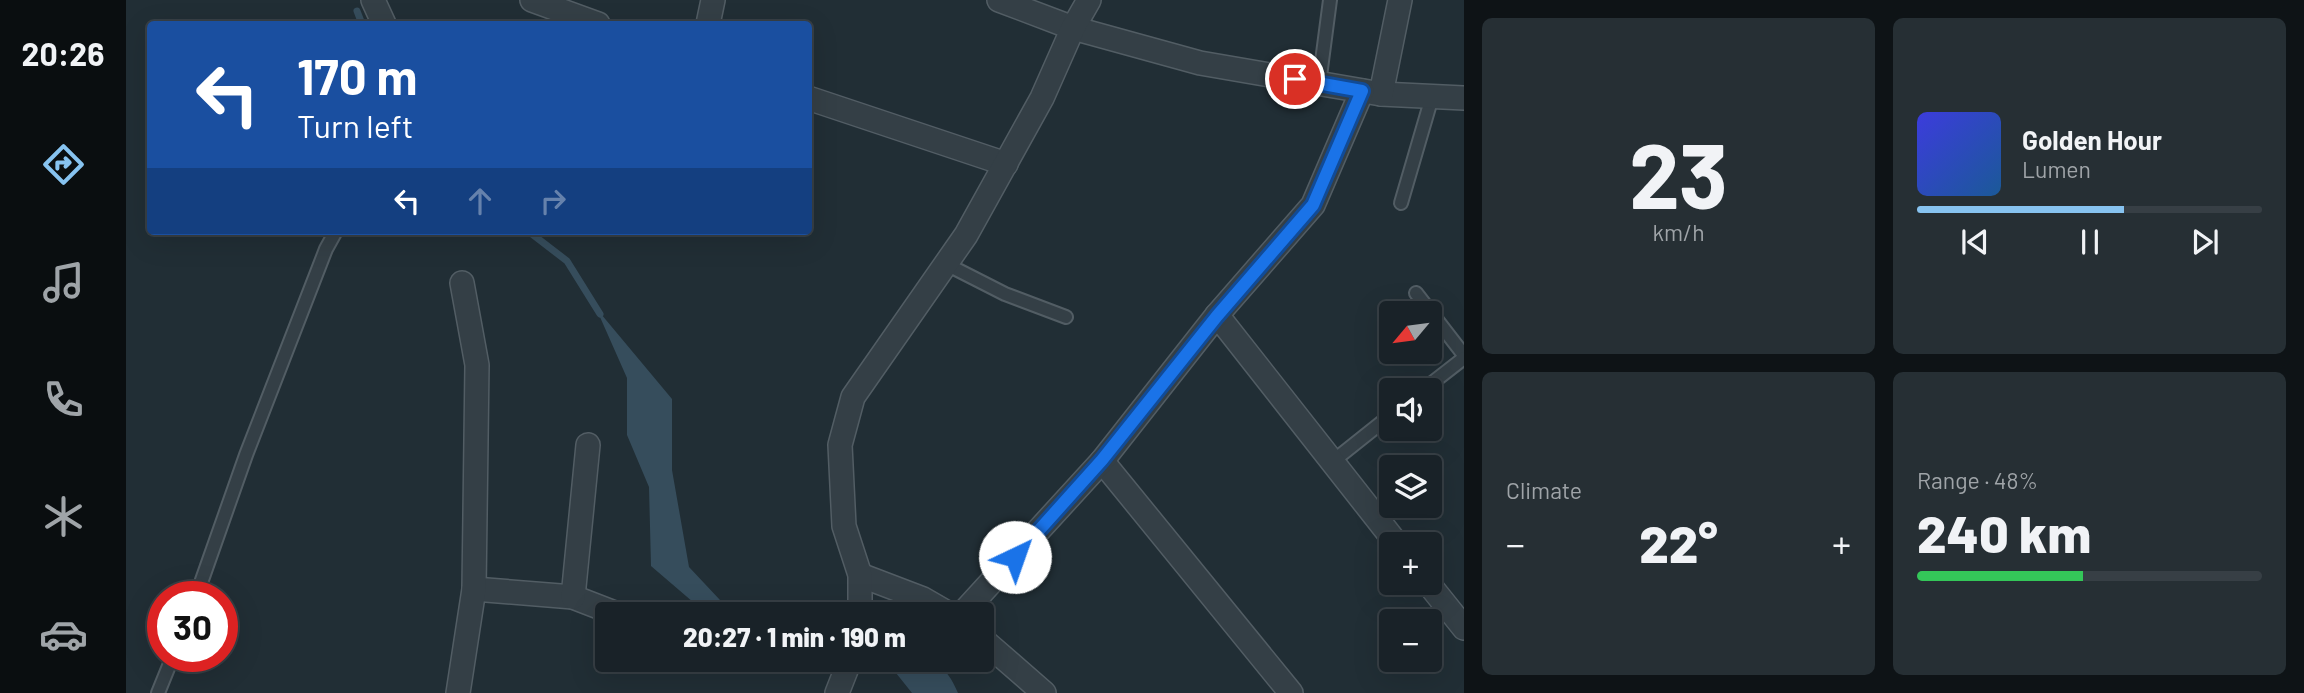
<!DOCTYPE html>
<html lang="en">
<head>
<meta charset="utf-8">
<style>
	body { margin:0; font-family:Barlow,sans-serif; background:#262f34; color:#f1f3f6; height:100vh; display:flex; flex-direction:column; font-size:26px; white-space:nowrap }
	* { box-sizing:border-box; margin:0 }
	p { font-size:23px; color:#9fa4a8 }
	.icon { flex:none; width:38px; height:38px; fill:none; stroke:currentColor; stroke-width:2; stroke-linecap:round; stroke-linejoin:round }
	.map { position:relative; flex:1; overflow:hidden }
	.panel { display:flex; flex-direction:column; gap:18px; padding:18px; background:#0e1316; width:840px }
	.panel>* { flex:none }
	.hud { position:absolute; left:21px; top:21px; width:665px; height:214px; border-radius:7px; box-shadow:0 7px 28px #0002,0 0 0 2px #373f45; background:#1a4fa0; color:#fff; overflow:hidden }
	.needle { width:46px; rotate:241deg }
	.fabs { position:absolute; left:1253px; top:301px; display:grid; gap:14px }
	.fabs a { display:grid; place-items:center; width:63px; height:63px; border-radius:7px; background:#192228; box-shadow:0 7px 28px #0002,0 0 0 2px #373f45; font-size:35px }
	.speed { position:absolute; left:21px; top:581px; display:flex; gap:14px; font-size:35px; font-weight:700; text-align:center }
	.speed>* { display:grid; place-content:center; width:91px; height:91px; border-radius:50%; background:#192228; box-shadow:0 7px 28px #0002,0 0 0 2px #373f45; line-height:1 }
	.speed .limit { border:10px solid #d22; background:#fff; color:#111 }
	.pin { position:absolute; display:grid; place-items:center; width:60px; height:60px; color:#fff; margin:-30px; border:4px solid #fff; border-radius:50%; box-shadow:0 2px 7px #0007 }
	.me { position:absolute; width:77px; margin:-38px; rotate:42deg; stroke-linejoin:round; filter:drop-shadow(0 0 5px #0008) }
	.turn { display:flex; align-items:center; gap:24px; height:147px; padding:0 35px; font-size:32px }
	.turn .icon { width:91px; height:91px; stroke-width:2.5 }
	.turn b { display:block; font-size:49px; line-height:60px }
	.lanes { display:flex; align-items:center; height:66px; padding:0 35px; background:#0003; justify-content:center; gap:35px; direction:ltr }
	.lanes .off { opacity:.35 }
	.big { font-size:52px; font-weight:800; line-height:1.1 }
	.panel .widget { flex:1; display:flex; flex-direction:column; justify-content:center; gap:10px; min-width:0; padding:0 24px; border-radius:10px; background:#262f34 }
	.panel .dial { align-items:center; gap:0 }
	.dial b { font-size:91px; line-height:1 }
	.song { display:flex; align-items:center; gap:21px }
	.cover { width:84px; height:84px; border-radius:10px; background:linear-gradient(135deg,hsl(240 70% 55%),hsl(210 70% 35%)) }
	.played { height:7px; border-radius:4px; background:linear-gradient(90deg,#87c3f0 60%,#373f45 60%) }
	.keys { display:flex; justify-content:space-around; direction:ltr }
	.heat { display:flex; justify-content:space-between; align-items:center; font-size:38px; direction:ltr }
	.charge { height:10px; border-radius:5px; background:linear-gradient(90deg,#34c759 48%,#373f45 0) }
	.panel .tiles { flex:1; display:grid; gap:18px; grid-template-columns:repeat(2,1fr) }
	.trip { position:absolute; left:469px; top:602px; width:399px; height:70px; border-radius:7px; background:#192228; box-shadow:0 7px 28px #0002,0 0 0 2px #373f45; font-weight:800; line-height:70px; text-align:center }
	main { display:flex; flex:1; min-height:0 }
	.menu { display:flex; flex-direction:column; width:126px; justify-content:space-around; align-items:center; background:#0a0e10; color:#9fa4a8 }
	.menu .icon { width:49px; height:49px }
	.menu .current { color:#87c3f0 }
	.menu b { font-size:32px; color:#f1f3f6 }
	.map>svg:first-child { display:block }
	.water { fill:#364d5c }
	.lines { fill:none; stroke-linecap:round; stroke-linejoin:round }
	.stream { stroke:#364d5c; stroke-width:7 }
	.lane-casing { stroke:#525d64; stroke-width:16 }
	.street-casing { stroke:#525d64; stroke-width:26 }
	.lane { stroke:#343f46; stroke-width:12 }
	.street { stroke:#343f46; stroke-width:23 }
	.route-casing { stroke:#114b97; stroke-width:18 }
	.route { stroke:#1a73e8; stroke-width:12 }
</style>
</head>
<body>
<main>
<nav class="menu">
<b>20:26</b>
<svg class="icon current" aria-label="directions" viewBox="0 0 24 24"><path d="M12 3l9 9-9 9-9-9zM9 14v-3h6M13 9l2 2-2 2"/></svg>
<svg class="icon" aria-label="music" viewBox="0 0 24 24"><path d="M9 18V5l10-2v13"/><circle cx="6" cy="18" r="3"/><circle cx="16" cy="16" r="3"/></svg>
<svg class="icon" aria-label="phone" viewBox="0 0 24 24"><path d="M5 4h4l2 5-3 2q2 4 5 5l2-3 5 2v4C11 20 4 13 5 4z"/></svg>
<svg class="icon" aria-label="climate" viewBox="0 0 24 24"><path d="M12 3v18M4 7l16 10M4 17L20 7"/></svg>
<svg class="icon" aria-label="car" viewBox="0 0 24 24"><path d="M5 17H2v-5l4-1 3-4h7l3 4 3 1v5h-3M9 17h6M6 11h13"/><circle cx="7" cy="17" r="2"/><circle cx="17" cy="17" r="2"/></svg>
</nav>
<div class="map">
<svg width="1338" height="693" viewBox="0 0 1338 693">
	<rect width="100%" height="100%" fill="#212e35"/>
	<g class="water">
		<path d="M470 308 546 399V470L563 567 594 600 614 614H581L525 566 523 487 501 435V378Z"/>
		<path d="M750 660C791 660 813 648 832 693H786L766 668Z"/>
	</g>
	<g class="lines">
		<g class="stream">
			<path d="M231 11 236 24"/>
			<path d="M402 231 441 261 474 314"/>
		</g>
		<g class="lane-casing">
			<g id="lane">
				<path d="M1193 84 1204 0"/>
				<path d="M1275 203 1306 97"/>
				<path d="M820 264 879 294 940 317"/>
				<path d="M1290 293 1338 355"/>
				<path d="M1297 390 1338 358"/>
				<path d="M1206 462 1265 415"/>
				<path d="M70 597 120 455 200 249 210 231"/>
				<path d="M32 693 47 656"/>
			</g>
		</g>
		<g class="street-casing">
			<g id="street">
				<path d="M247 0 258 24"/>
				<path d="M406 0 472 24"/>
				<path d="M873 0 947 28 1074 63 1255 94 1338 98"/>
				<path d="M582 24 587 0"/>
				<path d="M1255 94 1274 0"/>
				<path d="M682 98 880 164"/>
				<path d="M1091 315 1271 544"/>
				<path d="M976 461 1165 693"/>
				<path d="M734 575 797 599 823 614"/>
				<path d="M1302 583 1338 628"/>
				<path d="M348 589 447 597 491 614"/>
				<path d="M447 597 462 445"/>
				<path d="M734 614V575L718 526 714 445 727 397 840 235 916 98 947 28 963 0"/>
				<path d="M836 614 976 461 1091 315 1187 205 1236 91"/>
				<path d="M856 639 918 693"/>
				<path d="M332 693 348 589 351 365 336 283"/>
				<path d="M711 693 724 660"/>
			</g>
		</g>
		<use href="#lane" class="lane"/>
		<use href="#street" class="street"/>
	</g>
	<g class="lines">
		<g class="route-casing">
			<path id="route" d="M889 557 976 460 1091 316 1187 205 1236 91 1169 79"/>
		</g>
		<use href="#route" class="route"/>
	</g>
</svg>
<div class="fabs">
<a><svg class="needle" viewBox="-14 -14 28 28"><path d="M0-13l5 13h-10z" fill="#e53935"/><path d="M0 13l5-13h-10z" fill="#9fa4a8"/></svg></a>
<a><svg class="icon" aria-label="sound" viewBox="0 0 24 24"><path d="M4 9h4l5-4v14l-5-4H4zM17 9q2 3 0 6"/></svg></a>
<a><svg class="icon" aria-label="layers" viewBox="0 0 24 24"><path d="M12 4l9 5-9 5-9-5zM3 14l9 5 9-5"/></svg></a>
<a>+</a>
<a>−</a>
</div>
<div class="speed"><div class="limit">30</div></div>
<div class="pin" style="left:1169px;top:79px;background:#d93025"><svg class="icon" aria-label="arrive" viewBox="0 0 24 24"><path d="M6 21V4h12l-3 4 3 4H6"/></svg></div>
<svg class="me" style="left:889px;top:557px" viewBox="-20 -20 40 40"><circle r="19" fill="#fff"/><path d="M0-13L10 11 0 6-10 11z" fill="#1a73e8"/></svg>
<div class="trip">20:27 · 1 min · 190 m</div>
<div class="hud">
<div class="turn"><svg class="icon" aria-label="left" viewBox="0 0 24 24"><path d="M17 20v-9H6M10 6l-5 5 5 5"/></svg><div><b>170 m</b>Turn left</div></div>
<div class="lanes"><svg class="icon" aria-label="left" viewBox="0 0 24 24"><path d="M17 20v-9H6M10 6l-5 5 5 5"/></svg><svg class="icon off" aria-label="ahead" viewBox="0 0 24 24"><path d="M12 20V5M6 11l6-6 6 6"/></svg><svg class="icon off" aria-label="right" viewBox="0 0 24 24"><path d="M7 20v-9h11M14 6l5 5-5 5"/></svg></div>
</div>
</div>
<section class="panel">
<div class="tiles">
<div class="widget dial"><b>23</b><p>km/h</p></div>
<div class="widget">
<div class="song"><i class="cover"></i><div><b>Golden Hour</b><p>Lumen</p></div></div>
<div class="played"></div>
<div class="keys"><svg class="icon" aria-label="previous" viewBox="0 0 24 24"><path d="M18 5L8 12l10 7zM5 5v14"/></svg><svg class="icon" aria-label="pause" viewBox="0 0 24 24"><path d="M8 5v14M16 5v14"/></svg><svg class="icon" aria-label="next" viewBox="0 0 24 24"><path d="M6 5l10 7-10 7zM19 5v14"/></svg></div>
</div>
<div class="widget"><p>Climate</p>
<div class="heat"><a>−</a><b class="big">22°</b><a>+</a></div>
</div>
<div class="widget"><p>Range · 48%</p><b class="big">240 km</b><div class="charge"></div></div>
</div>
</section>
</main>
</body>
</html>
